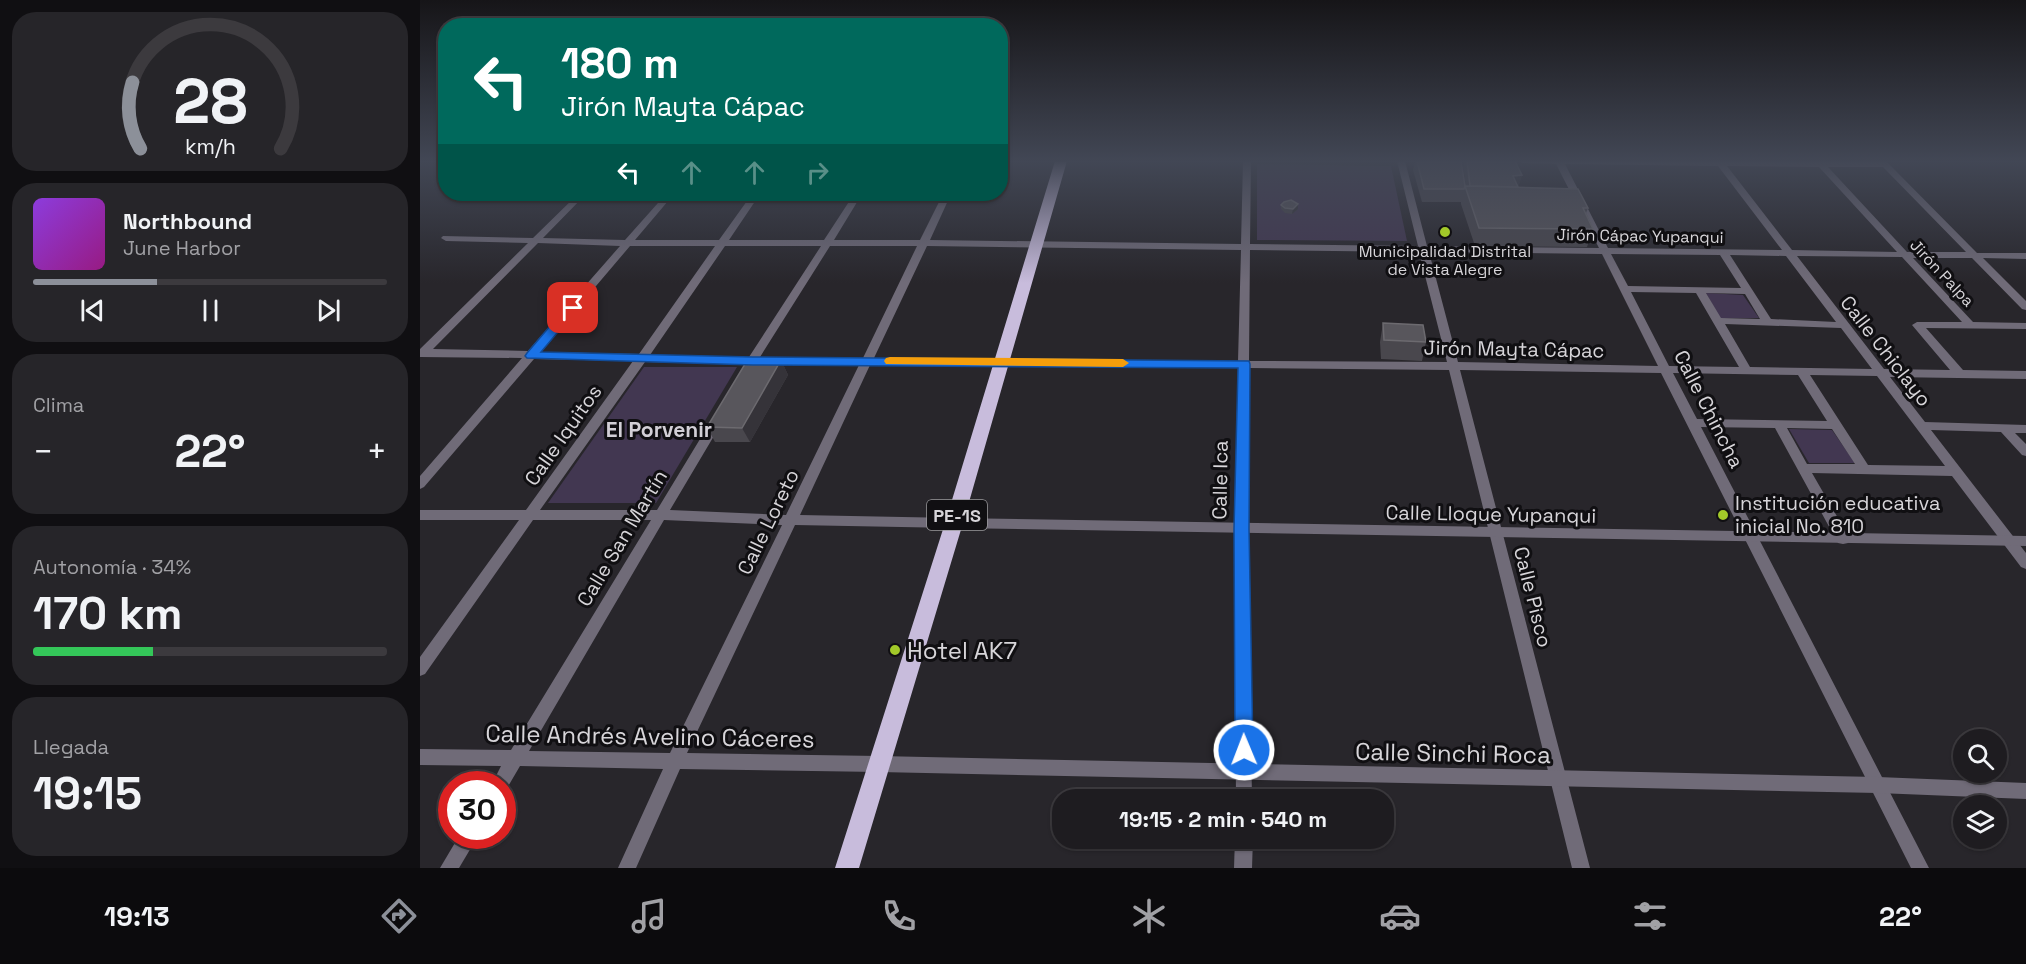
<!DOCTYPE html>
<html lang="es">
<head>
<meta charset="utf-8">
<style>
	body { margin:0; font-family:"Space Grotesk",sans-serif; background:#262529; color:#f1f3f6; height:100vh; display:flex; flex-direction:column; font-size:22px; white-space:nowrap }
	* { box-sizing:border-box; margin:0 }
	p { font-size:20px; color:#a1a1a5 }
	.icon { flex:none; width:33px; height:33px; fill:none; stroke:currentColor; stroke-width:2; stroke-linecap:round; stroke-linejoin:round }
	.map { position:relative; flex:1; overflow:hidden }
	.details { display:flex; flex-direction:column; gap:12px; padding:12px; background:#100f12; width:420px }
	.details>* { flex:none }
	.guide { position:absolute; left:18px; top:18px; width:570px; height:183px; border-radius:24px; box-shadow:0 2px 4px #0004,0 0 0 2px #3c3a3e; background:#00695c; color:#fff; overflow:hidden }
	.fabs { position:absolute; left:1533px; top:729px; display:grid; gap:12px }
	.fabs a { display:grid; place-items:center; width:54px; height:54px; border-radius:50%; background:#1e1c20; box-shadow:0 2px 4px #0004,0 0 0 2px #3c3a3e; font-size:30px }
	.speed { position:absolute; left:18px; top:771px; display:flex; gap:12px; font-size:30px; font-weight:700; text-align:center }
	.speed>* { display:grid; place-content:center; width:78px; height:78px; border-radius:50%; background:#1e1c20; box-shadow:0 2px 4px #0004,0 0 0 2px #3c3a3e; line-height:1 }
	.speed .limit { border:9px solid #d22; background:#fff; color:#111 }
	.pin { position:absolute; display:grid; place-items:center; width:51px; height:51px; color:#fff; margin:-26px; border-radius:12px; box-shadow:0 3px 9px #0006 }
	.me { position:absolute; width:66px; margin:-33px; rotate:359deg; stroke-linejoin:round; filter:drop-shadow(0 0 4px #0008) }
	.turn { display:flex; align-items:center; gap:21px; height:126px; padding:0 24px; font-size:27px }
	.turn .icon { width:78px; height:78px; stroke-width:2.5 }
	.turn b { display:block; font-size:42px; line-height:51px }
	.lanes { display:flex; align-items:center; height:57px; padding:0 24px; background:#0003; justify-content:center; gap:30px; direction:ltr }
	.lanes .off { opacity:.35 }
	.big { font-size:45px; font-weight:800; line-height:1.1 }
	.details .card { flex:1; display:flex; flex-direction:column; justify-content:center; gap:9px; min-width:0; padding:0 21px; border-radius:24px; background:#262529 }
	.details .dial { align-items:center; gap:0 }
	.dial svg { height:156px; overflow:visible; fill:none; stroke:#3c3a3e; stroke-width:7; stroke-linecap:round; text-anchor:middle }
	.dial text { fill:#f1f3f6; stroke:none }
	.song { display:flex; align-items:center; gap:18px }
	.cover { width:72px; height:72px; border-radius:9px; background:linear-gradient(135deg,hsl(270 70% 55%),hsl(310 70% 35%)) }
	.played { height:6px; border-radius:3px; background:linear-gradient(90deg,#8c9099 35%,#3c3a3e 35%) }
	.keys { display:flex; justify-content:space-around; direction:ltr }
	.heat { display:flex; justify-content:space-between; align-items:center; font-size:33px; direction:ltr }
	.charge { height:9px; border-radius:4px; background:linear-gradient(90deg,#34c759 34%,#3c3a3e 0) }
	.trip { position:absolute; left:632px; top:789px; width:342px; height:60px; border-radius:24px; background:#1e1c20; box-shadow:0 2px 4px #0004,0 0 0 2px #3c3a3e; font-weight:800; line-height:60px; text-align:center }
	.dock { display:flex; height:96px; justify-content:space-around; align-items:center; background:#0c0b0d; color:#a1a1a5 }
	.dock .icon { width:42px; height:42px }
	.dock .on { color:#8c9099 }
	.dock b { font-size:27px; color:#f1f3f6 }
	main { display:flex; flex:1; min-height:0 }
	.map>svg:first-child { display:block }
	.green { fill:#423751 }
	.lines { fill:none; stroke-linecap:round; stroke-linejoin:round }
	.minor { fill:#706b78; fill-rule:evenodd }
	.tertiary { fill:#706b78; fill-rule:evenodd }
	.trunk { fill:#c8bcdc; fill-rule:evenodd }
	.wall { fill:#49474d }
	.shaded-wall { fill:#353339 }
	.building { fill:#58565c; stroke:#6c6a6f; stroke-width:1.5 }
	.route { fill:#1a73e8; stroke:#114b97; stroke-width:1.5 }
	.slow { fill:#f59e0b }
	.poi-dot { fill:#a2c929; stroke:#100f12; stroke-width:2 }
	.labels { text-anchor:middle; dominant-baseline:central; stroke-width:6; stroke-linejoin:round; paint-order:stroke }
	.far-street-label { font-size:16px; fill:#d7d5d9; stroke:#100f12 }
	.far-poi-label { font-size:16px; fill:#d7d5d9; stroke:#100f12 }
	.shield { fill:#100f12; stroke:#9b9a9d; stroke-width:1.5 }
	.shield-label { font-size:18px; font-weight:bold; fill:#d7d5d9 }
	.street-label { font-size:20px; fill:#d7d5d9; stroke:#100f12 }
	.poi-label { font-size:20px; fill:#d7d5d9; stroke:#100f12; text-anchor:start }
	.neighbourhood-label { font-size:21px; font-weight:bold; fill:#d2cfd6; stroke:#100f12 }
	.near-poi-label { font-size:24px; fill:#d7d5d9; stroke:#100f12; text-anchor:start }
	.near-street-label { font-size:24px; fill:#d7d5d9; stroke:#100f12 }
</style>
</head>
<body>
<main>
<section class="details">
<div class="card dial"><svg viewBox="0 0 100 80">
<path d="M14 69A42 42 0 1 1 86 69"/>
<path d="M14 69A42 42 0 0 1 10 35" stroke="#8c9099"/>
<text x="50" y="56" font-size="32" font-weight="700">28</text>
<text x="50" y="72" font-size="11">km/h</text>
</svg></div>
<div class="card">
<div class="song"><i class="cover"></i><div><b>Northbound</b><p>June Harbor</p></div></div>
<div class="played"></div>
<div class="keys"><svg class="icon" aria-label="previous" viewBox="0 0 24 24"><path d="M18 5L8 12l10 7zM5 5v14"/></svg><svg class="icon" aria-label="pause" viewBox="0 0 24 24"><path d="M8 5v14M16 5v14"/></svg><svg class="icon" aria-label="next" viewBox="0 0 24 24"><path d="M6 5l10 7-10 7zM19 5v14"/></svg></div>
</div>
<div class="card"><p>Clima</p>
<div class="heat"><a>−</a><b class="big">22°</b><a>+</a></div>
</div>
<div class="card"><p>Autonomía · 34%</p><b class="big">170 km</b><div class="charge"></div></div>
<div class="card"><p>Llegada</p><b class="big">19:15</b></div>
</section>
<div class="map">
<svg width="1606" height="868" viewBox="0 0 1606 868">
	<rect width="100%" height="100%" fill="#28262b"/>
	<g class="green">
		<path d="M837 164 971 166 987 241 837 240Z"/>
		<path d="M1286 293 1323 295 1339 318H1300Z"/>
		<path d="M224 367H317L236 503H128Z"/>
		<path d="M1369 429 1412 430 1435 463H1389Z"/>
	</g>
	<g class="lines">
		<g class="minor">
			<path d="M823 161H831L830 244 998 246 977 161H985L1007 246 1179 248 1136 164 1102 163 1098 161H1466L1557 253H1606V259L1563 258 1606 301V310L1602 309 1552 258H1493L1553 322 1606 323V329L1506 328 1543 370 1606 371V379L1470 377 1505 422 1606 425V433H1595L1606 444V456L1602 455 1581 432 1511 430 1606 553V569L1601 567 1532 476 1392 473 1430 539 1428 543 1423 544 1418 543 1355 428 1281 427 1509 868H1491L1241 373 1040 370 1170 868H1152L1029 370 829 368 828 529 832 800H816L814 529 818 368 450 365 380 515 534 518 539 519 541 523 539 527 534 528 375 525 267 753 459 756 465 758 467 764 465 770 459 772 260 769 216 868H198L243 769 100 766 86 790 82 791V784H72L81 766 0 765V749L91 750 231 520H113L5 674 0 676V657L99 520H0V510H106L213 361 114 359 4 487 0 489V476L102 358 0 357V349L108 243 26 241 21 238 23 236 113 238 158 194H166L123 238 205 240 246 194H254L215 240H299L332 194H340L309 240H404L434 194H442L414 240H500L523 194H531L510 240 821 244ZM1145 164 1298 166 1362 250 1188 248ZM1307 166 1399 167 1477 252 1372 250ZM1408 167H1463L1546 252H1487ZM118 243 200 246 108 351 13 349ZM210 246H295L219 354 120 352ZM305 246H401L329 357 230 355ZM410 246H497L443 358 340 357ZM507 246 821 250 818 361 454 358ZM830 250 999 252 1027 362 829 361ZM1009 252 1182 254 1238 366 1038 362ZM1191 254 1300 255 1321 288 1208 286ZM1310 255 1366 256 1416 322 1351 319ZM1377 256 1482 257 1542 322H1497L1492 325 1530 370 1464 369ZM1211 292 1276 293 1319 367 1249 366ZM1286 293 1325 294 1340 319 1301 318ZM1305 324 1421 328 1452 369 1330 367ZM225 362 325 364 326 368 330 369 336 365H439L366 515 250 510 304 419 298 415 294 416 237 510H120ZM1253 373 1378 375 1407 421 1277 419ZM1390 375 1457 376 1525 466 1448 465ZM1367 428 1412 429 1435 464H1387ZM244 520 362 525 250 753 109 751Z"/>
			<path d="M39 836H58L39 868H20Z"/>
			<path d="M815 838H833L832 868H814Z"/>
		</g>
		<g class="tertiary">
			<path d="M534 518 1606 536V546L534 528 529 527 527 523 529 519Z"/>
			<path d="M459 756 1458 777 1606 783V799L1458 793 459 772 453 770 451 764 453 758Z"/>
		</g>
		<path class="trunk" d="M635 161H647L543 523 439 868H415L525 523Z"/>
	</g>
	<g class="wall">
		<path d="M995 161H1041L1046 186 1043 168 1044 161H1095L1102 175 1098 187 1168 208 1166 213 1173 229 1167 247 1055 246 1041 204V202H1002L993 170Z"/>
		<path d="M861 205 878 209 872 214 865 213 861 209Z"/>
		<path d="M963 323 1006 342 1002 361 961 359 960 342Z"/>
		<path d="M361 360 368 375 330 442H295L287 427Z"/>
	</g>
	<g class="shaded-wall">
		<path d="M1102 175 1098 188 1093 176Z"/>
		<path d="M878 204V209L872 214 873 209Z"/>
		<path d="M361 360 368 375 330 442 322 428Z"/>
	</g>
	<g class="building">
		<path d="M997 161H1041L1045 186 1044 189H1004Z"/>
		<path d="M1047 161H1095L1102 175 1093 176 1098 187 1050 186Z"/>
		<path d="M1045 186 1158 189 1168 208H1163L1173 229 1059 228Z"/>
		<path d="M871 200 878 204 873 209 865 208 861 205 864 202Z"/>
		<path d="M963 323 1003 325 1006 342 964 340Z"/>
		<path d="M328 359 361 360 322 428 287 427Z"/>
	</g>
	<linearGradient id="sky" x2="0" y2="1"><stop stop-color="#161518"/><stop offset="0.57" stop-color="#424755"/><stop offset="1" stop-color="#424755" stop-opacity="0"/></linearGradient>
	<rect width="1606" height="283" fill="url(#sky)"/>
	<path class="route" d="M153 304 158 308 121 352 333 357 829 361 830 364 829 529 833 750 830 756 824 759 817 756 815 750 814 529 818 368 333 365 107 358 105 356 107 353 148 305Z"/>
	<path class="slow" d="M470 357 703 359 709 363 703 367 466 364 464 361 466 358Z"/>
	<g class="poi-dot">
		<circle cx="1025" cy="232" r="6"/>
		<circle cx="1303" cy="515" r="6"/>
		<circle cx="475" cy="650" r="6"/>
	</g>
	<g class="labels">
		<g class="far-street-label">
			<text transform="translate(1220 236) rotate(1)">Jirón Cápac Yupanqui</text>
			<text transform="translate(1522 273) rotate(47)">Jirón Palpa</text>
		</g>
		<g class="far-poi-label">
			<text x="1025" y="251">Municipalidad Distrital<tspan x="1025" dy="18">de Vista Alegre</tspan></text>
		</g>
		<rect class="shield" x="507" y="500" width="60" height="30" rx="4.5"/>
		<g class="shield-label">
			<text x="537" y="515">PE-1S</text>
		</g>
		<g class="street-label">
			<text transform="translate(1094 349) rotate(1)">Jirón Mayta Cápac</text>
			<text transform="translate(1466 351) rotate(52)">Calle Chiclayo</text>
			<text transform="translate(1289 409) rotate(63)">Calle Chincha</text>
			<text transform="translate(143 435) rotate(-55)">Calle Iquitos</text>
			<text transform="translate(800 480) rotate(-89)">Calle Ica</text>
			<text transform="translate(1071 514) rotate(1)">Calle Lloque Yupanqui</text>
			<text transform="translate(348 522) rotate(-64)">Calle Loreto</text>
			<text transform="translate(202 538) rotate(-59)">Calle San Martín</text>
			<text transform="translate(1113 597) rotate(76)">Calle Pisco</text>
		</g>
		<g class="poi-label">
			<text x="1315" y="503">Institución educativa<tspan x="1315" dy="23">inicial No. 810</tspan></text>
		</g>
		<g class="neighbourhood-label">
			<text x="239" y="429">El Porvenir</text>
		</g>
		<g class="near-poi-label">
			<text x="487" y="650">Hotel AK7</text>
		</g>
		<g class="near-street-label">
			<text transform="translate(230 736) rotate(1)">Calle Andrés Avelino Cáceres</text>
			<text transform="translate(1033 753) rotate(1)">Calle Sinchi Roca</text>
		</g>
	</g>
</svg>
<div class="fabs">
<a><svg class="icon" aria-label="search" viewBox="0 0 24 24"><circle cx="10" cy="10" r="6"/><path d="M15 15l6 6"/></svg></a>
<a><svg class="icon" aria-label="layers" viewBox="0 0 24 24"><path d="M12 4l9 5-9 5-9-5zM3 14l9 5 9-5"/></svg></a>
</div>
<div class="speed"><div class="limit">30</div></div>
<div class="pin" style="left:153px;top:308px;background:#d93025"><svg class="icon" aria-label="arrive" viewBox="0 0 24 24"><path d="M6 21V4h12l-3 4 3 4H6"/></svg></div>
<svg class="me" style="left:824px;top:750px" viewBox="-20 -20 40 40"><circle r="17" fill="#1a73e8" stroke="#fff" stroke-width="3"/><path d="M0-11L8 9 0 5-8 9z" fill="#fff"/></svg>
<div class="trip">19:15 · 2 min · 540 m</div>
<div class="guide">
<div class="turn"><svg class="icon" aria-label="left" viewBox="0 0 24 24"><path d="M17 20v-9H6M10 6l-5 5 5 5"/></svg><div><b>180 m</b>Jirón Mayta Cápac</div></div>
<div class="lanes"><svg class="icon" aria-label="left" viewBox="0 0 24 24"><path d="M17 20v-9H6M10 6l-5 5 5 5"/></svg><svg class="icon off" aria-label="ahead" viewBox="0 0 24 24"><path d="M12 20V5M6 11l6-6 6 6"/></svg><svg class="icon off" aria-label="ahead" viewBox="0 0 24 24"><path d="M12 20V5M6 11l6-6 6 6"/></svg><svg class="icon off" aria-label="right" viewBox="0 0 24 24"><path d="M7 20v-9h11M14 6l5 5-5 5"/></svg></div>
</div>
</div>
</main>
<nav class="dock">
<b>19:13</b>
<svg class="icon on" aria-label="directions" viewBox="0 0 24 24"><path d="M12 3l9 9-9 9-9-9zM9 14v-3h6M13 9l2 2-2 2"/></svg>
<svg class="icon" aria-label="music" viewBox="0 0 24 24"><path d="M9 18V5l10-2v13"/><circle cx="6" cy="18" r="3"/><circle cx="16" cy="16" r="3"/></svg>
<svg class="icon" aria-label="phone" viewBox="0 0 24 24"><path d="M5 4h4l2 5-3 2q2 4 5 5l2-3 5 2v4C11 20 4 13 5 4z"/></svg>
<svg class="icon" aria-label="climate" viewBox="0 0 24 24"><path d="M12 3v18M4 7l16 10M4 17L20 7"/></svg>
<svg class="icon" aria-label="car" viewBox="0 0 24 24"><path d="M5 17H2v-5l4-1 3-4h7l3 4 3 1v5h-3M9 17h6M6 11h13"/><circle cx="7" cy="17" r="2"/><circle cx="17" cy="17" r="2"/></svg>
<svg class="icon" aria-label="filters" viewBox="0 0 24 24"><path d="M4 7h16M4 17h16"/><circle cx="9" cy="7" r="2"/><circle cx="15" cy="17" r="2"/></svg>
<b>22°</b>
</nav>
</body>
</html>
